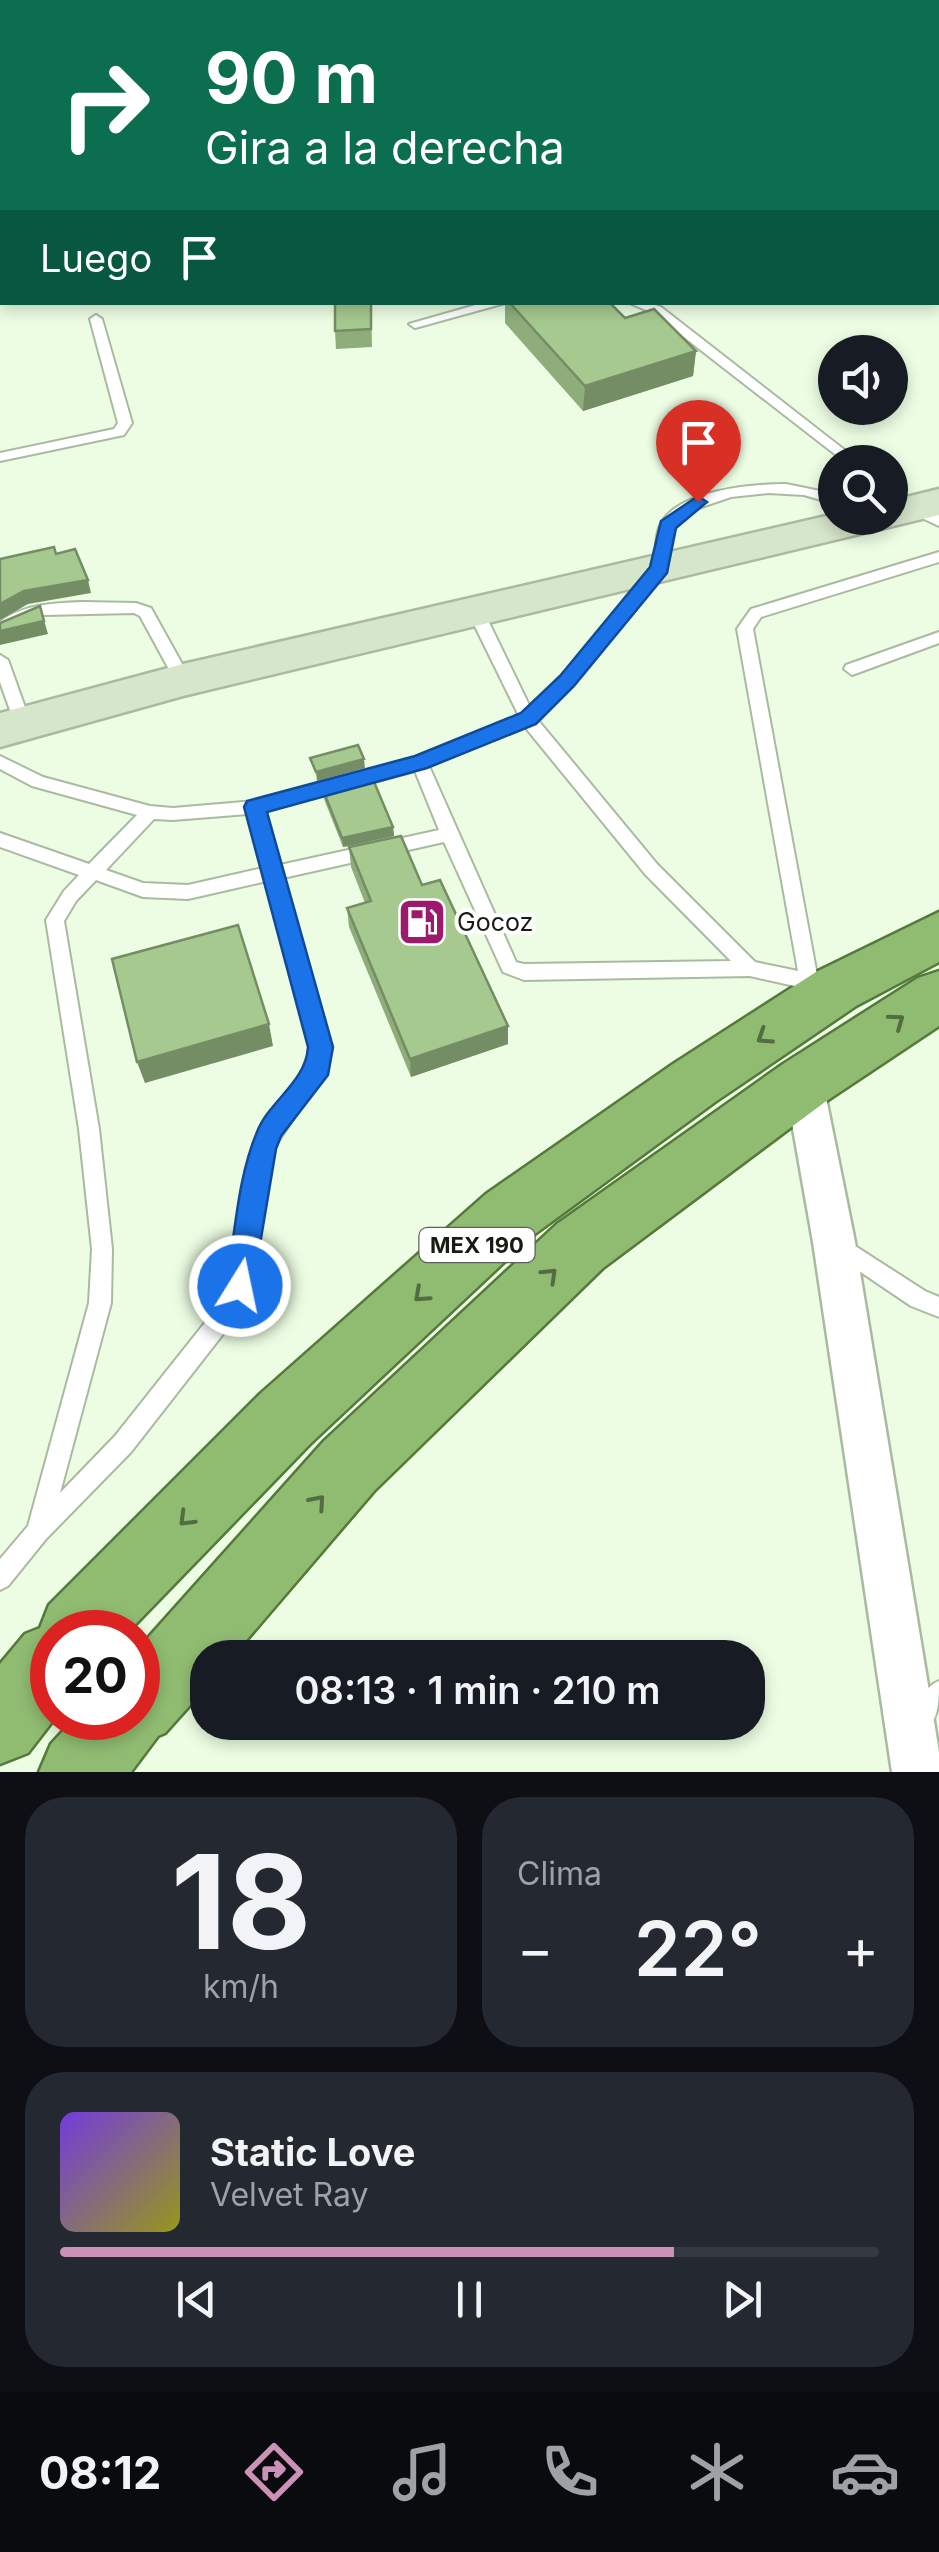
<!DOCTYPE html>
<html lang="es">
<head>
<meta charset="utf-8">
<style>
	body { margin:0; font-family:Inter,sans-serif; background:#242831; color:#f1f3f6; height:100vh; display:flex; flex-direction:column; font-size:38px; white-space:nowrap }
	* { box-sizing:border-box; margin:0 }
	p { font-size:32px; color:#9ea1a6 }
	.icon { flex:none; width:55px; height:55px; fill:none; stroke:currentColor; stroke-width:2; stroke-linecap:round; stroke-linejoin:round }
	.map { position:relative; height:1772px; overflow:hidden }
	.sheet { display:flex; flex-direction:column; gap:25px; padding:25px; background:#0d0f14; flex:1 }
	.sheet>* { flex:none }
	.hud { position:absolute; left:0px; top:0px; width:940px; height:305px; box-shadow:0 5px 15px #0003; background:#0b6e4f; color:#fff; overflow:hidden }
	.tools { position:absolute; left:818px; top:335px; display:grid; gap:20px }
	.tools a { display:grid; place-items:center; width:90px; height:90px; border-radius:50%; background:#171b24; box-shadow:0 5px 15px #0003; font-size:50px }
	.speed { position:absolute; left:30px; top:1610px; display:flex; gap:20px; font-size:50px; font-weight:700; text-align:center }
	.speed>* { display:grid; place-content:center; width:130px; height:130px; border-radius:50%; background:#171b24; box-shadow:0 5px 15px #0003; line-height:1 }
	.speed .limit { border:15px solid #d22; background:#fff; color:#111 }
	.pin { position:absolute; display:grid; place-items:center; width:85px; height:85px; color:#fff; margin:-102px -42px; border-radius:50% 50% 50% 0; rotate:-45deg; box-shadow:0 0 10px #0007 }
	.pin .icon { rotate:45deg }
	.me { position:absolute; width:110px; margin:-55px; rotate:10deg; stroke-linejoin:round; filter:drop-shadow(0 0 8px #0008) }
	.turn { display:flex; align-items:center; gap:35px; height:210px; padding:0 40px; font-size:45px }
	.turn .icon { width:130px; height:130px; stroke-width:2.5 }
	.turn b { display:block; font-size:70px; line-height:85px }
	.then { display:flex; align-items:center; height:95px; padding:0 40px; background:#0003; gap:20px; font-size:38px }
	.big { font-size:75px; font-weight:600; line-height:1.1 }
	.sheet .card { flex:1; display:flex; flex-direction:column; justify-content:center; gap:15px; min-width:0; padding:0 35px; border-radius:40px; background:#242831 }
	.sheet .dial { align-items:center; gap:0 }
	.dial b { font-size:130px; line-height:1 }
	.song { display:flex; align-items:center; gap:30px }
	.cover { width:120px; height:120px; border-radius:15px; background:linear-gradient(135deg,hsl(260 70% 55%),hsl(60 70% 35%)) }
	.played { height:10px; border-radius:5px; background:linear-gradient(90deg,#cb91b7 75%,#363941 75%) }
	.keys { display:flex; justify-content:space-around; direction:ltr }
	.heat { display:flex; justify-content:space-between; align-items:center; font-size:55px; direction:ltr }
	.sheet .tiles { flex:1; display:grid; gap:25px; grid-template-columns:1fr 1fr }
	.card:last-child { grid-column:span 2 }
	.trip { position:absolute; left:190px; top:1640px; width:575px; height:100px; border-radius:40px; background:#171b24; box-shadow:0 5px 15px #0003; font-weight:600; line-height:100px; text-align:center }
	.dock { display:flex; height:160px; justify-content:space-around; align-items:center; background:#090b0e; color:#9ea1a6 }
	.dock .icon { width:70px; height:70px }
	.dock .active { color:#cb91b7 }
	.dock b { font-size:45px; color:#f1f3f6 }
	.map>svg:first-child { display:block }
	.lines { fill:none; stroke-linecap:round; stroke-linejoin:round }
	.service-casing { stroke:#aabaa1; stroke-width:4 }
	.minor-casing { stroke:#aabaa1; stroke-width:5 }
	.secondary-casing { stroke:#aabaa1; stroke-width:5 }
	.trunk-casing { stroke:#54793a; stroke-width:5 }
	.path { stroke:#929f8c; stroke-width:4; stroke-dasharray:1 5; stroke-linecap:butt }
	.service { fill:#fff; fill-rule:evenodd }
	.minor { fill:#fff; fill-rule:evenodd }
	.secondary { fill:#d6e6ca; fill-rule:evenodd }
	.trunk { fill:#90bc72; fill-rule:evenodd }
	.wall { fill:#8ead7b }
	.shaded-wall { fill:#748d64 }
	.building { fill:#a5c98f; stroke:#748d64; stroke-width:2.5 }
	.oneway { stroke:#536c42 }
	.route { fill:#1a73e8; stroke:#114b97; stroke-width:2.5 }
	.labels { text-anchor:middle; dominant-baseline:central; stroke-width:8; stroke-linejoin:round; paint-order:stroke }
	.shield { fill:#fff; stroke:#5c605a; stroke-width:2.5 }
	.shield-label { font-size:22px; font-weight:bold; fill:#161c13 }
	.poi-label { font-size:25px; fill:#161c13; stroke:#fff; text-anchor:start }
</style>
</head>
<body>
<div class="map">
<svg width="939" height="1772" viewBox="0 0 939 1772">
	<rect width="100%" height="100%" fill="#ecfde3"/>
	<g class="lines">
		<g class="service-casing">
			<g id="service">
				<path d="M486 302H509L415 328 409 324Z"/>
				<path d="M627 302H647L661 307 860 462H845L653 313Z"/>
				<path d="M96 315 102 319 132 423 124 435 0 461V453L114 429 118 423 90 319Z"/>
				<path d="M786 484 835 494V504L804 495 768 493 731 497 696 509 674 528 665 573 573 685 537 719 657 864 755 962 798 971 737 629 751 609 939 552V562L761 617 753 629 817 975 832 980 835 985 832 990 826 993 750 976 524 980 503 972 444 842 283 878 330 1047 319 1081 273 1149 250 1286 227 1329 131 1452 46 1539 8 1586 0 1590V1559L28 1526 89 1303 92 1249 79 1129 46 920 64 891 79 875 0 847V833L89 864 137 815 32 786 0 769V756L43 777 150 806 173 808 255 801 416 758 519 716 467 610 470 606 475 605 483 610 530 707C573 666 613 620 649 573 658 560 654 542 659 528 673 490 753 484 786 484ZM525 727 645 874 731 961 524 964 516 962 429 766ZM415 771 439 830 280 865 264 811ZM248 814 263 868 188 885 143 883 106 870 154 819 173 820ZM96 880 143 897 188 899 267 881 312 1047 305 1070 271 1117 253 1149 230 1283 211 1315 115 1436 60 1493 111 1303 112 1249 99 1129 64 921 76 901Z"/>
				<path d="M890 486 939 515V526L907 511 890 498Z"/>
				<path d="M83 602 136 603 151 608 191 680 189 684H177L140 616 134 613 44 615 17 624 0 635V622C23 604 55 603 83 602Z"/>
				<path d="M939 632V643L852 675 844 669 846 665Z"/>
				<path d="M0 655 8 660 31 724 29 728H17L15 724 0 682Z"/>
				<path d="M838 1235 925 1291 939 1297V1317L911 1306 831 1252 828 1245 831 1238Z"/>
				<path d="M939 1681C939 1702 939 1724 920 1733L911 1730 908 1721C914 1706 924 1687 939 1681Z"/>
			</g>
		</g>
		<g class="minor-casing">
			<path id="minor" d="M804 1066 818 1071 823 1083 855 1242 939 1752V1772H892L813 1242 785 1083 790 1071Z"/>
		</g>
		<g class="secondary-casing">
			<path id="secondary" d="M939 489V515L183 696 0 747V713L183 664 835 514V518H890V501Z"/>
		</g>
		<g class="trunk-casing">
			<g id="trunk">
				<path d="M939 912V962L856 1006 715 1102 532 1236 310 1444 128 1632H52L55 1718 28 1753 0 1764V1664L25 1634 40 1628 49 1605 260 1394 486 1194 673 1064 816 972Z"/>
				<path d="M939 971V1026L825 1102 603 1268 374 1491 231 1658H208V1685L165 1733 158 1736 131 1772H39L51 1744 75 1718H138V1649L324 1441 557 1224 783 1064 918 978Z"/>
			</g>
		</g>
		<path class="path" d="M906 0 910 2"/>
		<use href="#service" class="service"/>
		<use href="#minor" class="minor"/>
		<use href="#secondary" class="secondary"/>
		<use href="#trunk" class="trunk"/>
	</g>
	<g class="wall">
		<path d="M371 302 372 347 336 349 335 331Z"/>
		<path d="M505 302H609L625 318 696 351 693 376 583 411 505 323Z"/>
		<path d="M323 790 393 827 394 836 343 847 324 799Z"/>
		<path d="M349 847 422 885 508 1026V1044L411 1077 349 927 347 908 365 903 351 867Z"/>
	</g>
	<g class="shaded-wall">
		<path d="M696 351 693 376 583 411 585 386Z"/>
		<path d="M88 580 91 593 28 604 0 620V604L24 591Z"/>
		<path d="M40 606 48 634 0 645V631Z"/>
		<path d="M364 759 365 768 317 781 316 772Z"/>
		<path d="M393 827 394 836 343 847 342 838Z"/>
		<path d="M269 1024 273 1046 145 1083 137 1062Z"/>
		<path d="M508 1026V1044L411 1077 410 1059Z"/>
	</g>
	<g class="building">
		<path d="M335 302H371V329L335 331Z"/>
		<path d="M509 302H609L625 318 654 309 696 351 585 386Z"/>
		<path d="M54 547 56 554 75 549 88 580 24 591 0 604V559Z"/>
		<path d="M40 606 44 621 0 631V623Z"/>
		<path d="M358 745 364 759 316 772 310 758Z"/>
		<path d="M372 777 393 827 342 838 323 790Z"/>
		<path d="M401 836 422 885 440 880 508 1026 410 1059 347 908 371 901 349 847Z"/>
		<path d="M238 925 269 1024 137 1062 112 959Z"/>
	</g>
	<defs><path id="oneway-chevron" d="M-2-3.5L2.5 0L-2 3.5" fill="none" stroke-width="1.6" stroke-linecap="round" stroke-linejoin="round" transform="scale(2.5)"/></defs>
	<g class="oneway">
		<use href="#oneway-chevron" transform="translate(897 1021) rotate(-36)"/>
		<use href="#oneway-chevron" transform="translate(764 1037) rotate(147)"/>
		<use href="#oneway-chevron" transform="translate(550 1275) rotate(-44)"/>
		<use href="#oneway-chevron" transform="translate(421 1295) rotate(138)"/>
		<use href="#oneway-chevron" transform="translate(318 1502) rotate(-49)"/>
		<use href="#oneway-chevron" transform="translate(186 1519) rotate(135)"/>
	</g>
	<path class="route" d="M698 496 707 502 676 528 667 573 574 686 536 724 427 768 267 812 333 1047 328 1075 281 1136 276 1149 253 1286 249 1295 240 1299 230 1295 226 1286C235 1237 237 1179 257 1132 269 1101 306 1082 308 1047L244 807 247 801 415 756 521 713 560 676 650 567 661 521Z"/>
	<defs>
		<g id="fuel-square" transform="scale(2.5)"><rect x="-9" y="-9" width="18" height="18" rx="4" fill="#9d196b" stroke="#fff"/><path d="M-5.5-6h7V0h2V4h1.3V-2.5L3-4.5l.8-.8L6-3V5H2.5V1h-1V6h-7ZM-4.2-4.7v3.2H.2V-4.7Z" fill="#fff"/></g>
	</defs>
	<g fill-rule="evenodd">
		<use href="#fuel-square" x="422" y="922"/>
	</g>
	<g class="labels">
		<rect class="shield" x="419.5" y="1228" width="115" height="34" rx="8"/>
		<g class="shield-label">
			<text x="477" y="1245">MEX 190</text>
		</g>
		<g class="poi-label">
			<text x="457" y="922">Gocoz</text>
		</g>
	</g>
</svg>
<div class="tools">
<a><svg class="icon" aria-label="sound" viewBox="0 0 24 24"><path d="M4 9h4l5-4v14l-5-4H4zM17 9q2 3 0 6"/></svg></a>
<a><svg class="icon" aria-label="search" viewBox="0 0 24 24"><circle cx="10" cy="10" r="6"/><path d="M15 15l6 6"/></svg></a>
</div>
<div class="speed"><div class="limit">20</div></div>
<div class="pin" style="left:698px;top:502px;background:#d93025"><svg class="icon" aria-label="arrive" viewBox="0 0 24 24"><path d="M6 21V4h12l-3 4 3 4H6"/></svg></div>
<svg class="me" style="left:240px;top:1286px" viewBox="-20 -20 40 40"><circle r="17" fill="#1a73e8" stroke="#fff" stroke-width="3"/><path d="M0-11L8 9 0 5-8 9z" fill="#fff"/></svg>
<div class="trip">08:13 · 1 min · 210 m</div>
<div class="hud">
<div class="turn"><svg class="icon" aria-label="right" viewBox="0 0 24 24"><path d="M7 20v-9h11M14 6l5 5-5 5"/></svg><div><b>90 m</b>Gira a la derecha</div></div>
<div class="then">Luego<svg class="icon" aria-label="arrive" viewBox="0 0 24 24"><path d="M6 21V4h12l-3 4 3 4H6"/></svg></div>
</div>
</div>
<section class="sheet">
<div class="tiles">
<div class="card dial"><b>18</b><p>km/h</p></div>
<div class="card"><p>Clima</p>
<div class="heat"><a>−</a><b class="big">22°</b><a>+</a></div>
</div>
<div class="card">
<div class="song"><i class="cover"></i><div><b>Static Love</b><p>Velvet Ray</p></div></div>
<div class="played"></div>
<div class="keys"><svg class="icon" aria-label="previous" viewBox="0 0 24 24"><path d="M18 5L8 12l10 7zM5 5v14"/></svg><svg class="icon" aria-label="pause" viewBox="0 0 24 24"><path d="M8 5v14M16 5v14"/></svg><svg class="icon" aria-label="next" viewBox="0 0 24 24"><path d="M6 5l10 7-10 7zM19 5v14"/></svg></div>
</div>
</div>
</section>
<nav class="dock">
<b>08:12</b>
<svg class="icon active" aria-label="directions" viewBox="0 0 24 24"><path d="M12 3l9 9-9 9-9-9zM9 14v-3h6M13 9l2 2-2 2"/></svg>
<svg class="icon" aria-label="music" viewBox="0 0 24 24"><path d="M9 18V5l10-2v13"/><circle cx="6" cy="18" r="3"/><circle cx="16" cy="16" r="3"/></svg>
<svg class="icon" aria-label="phone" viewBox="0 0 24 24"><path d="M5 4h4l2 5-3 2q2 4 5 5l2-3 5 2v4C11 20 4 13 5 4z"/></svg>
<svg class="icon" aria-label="climate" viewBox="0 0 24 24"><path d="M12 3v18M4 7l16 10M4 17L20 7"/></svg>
<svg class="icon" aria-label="car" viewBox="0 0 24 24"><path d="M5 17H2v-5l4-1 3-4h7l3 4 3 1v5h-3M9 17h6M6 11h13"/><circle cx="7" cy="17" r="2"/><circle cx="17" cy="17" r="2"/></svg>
</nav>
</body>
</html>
